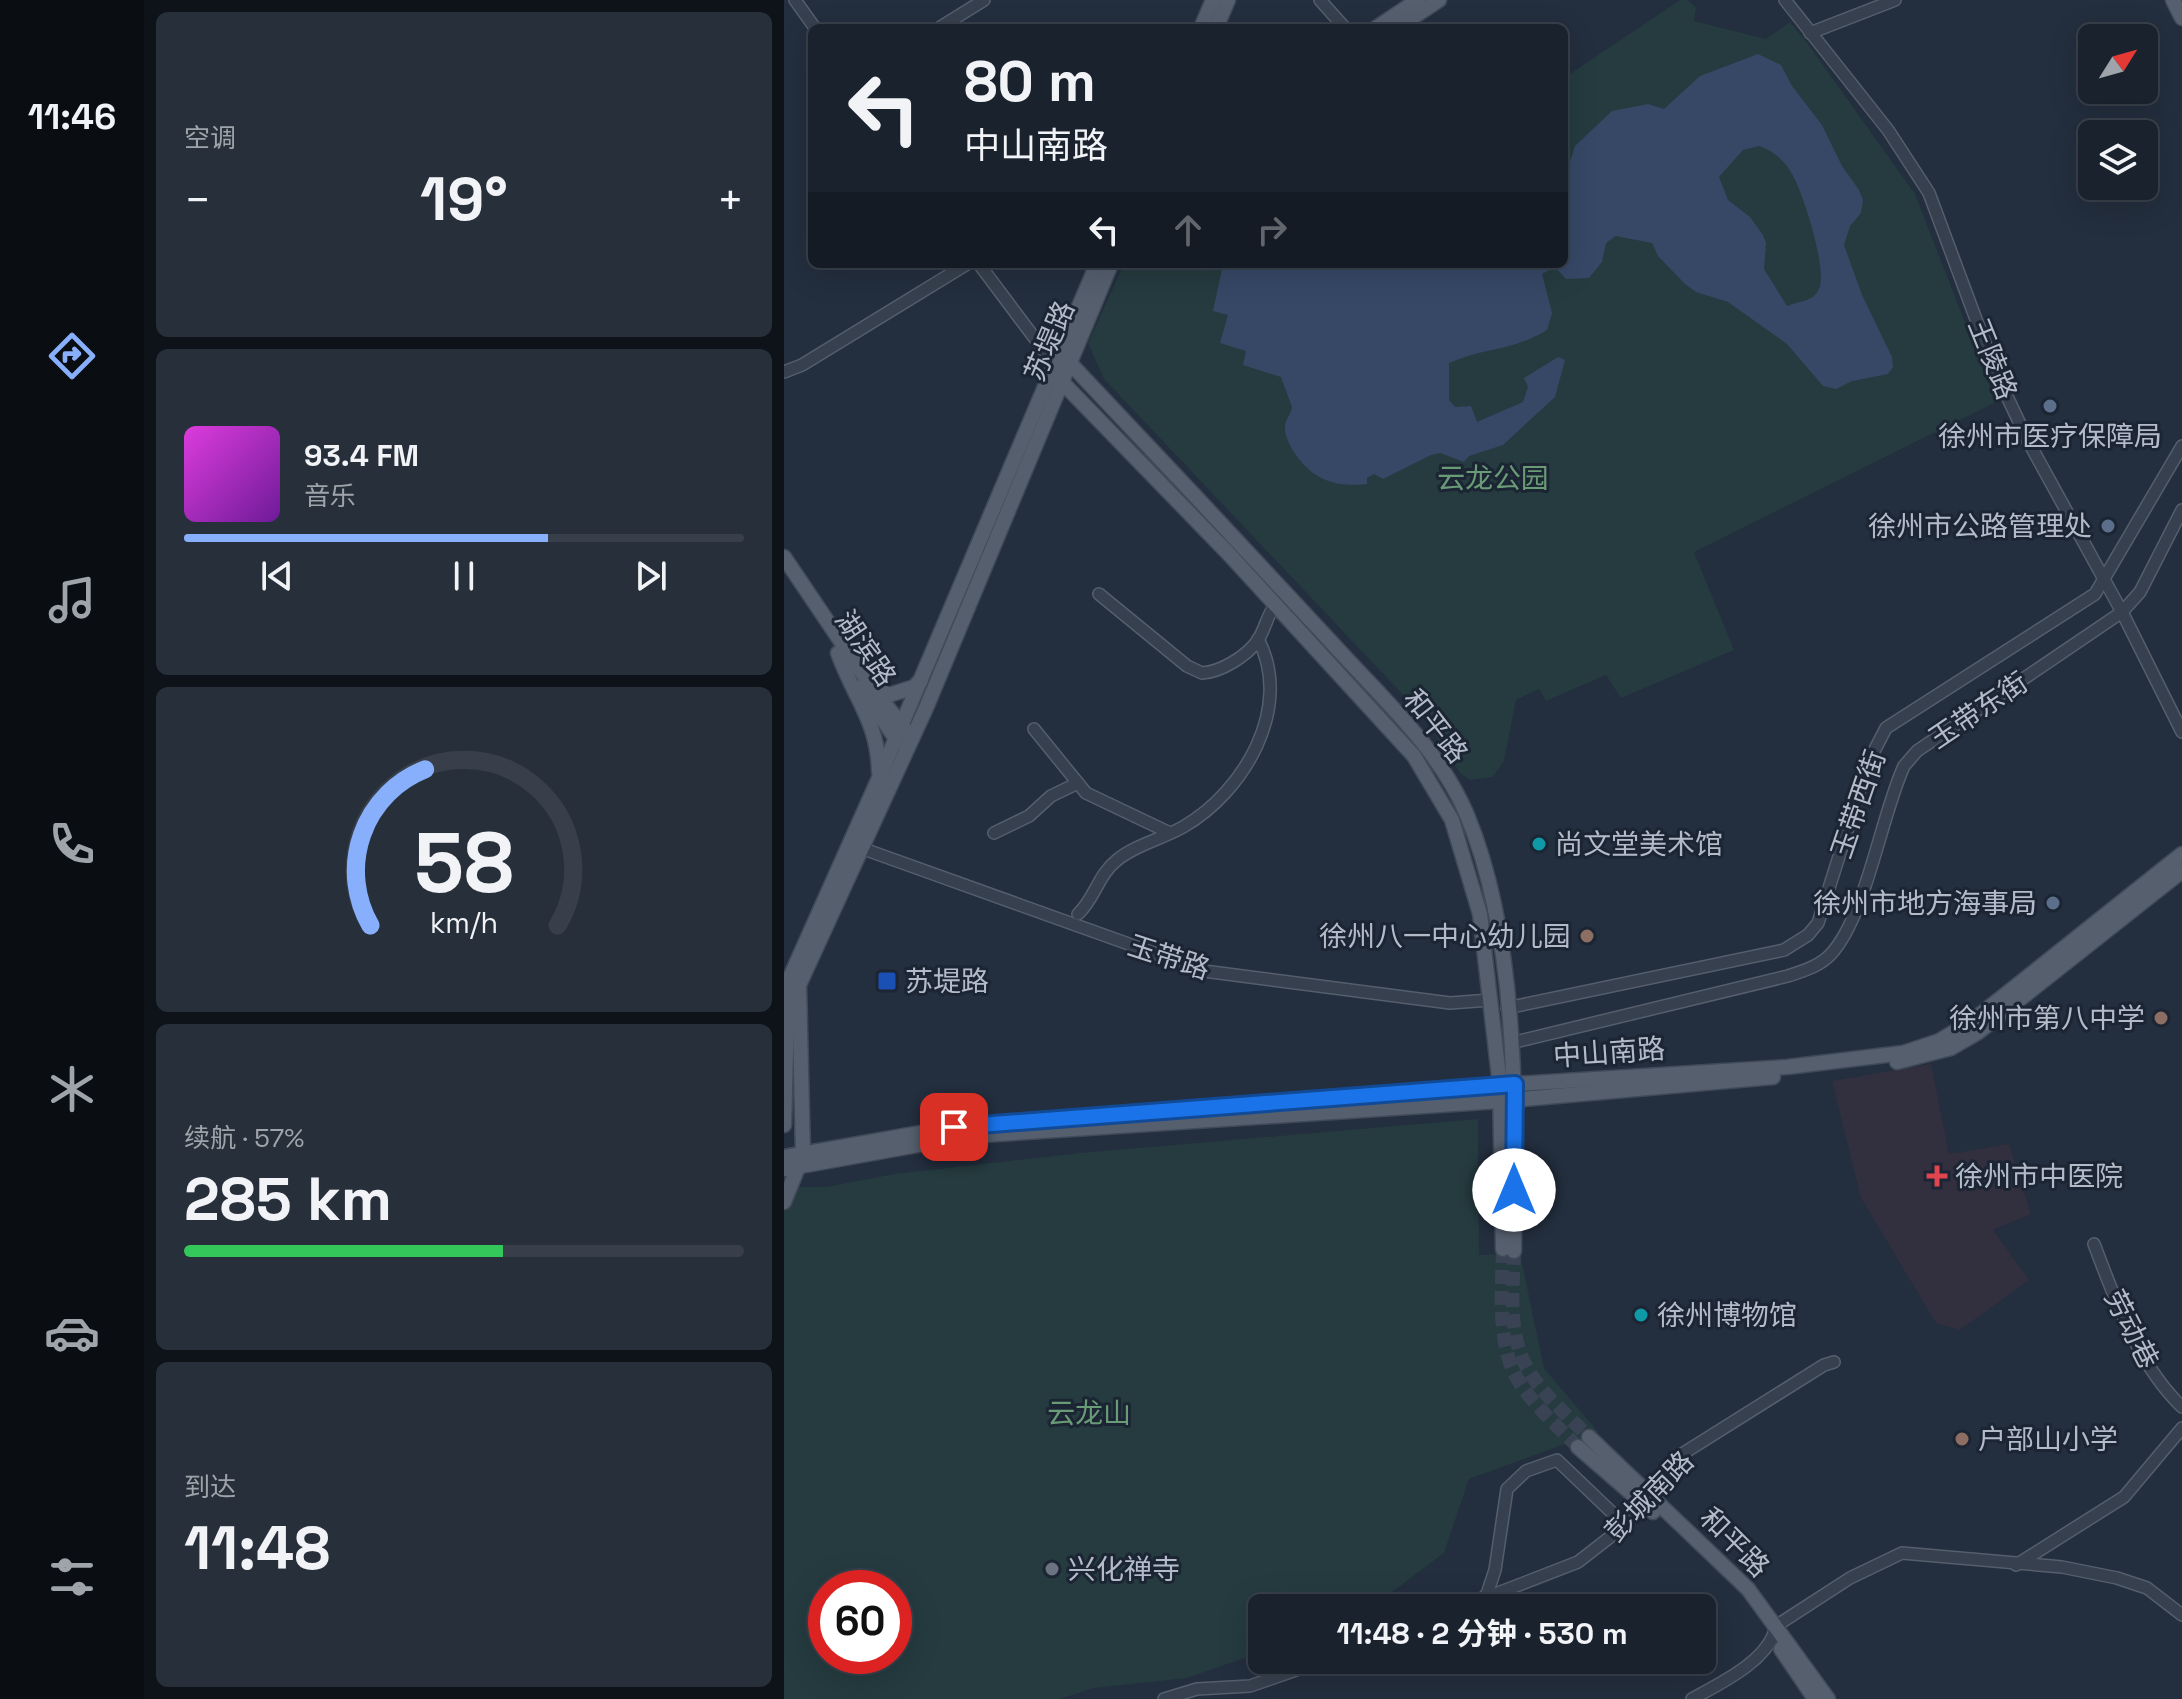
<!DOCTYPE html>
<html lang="zh">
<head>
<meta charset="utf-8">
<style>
	body { margin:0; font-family:"Space Grotesk","Noto Sans SC",sans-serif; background:#272f3a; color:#f1f3f6; height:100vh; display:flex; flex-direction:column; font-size:30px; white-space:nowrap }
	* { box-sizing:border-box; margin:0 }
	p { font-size:26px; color:#9fa4aa }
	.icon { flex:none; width:44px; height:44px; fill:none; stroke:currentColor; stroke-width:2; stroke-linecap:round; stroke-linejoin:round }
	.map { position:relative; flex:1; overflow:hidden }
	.details { display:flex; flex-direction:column; gap:12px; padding:12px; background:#0e1319; width:640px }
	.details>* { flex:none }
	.hud { position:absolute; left:24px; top:24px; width:760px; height:244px; border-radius:12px; box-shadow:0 8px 32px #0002,0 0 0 2px #383f4a; background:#1a222e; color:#f1f3f6; overflow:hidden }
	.needle { width:52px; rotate:53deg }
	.controls { position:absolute; left:1294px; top:24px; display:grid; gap:16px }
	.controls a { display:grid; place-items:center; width:80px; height:80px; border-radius:12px; background:#1a222e; box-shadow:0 8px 32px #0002,0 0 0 2px #383f4a; font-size:40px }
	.speed { position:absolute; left:24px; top:1570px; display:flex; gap:16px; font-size:40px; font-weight:700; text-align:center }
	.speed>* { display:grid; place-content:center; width:104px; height:104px; border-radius:50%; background:#1a222e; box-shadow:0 8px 32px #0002,0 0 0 2px #383f4a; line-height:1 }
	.speed .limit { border:12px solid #d22; background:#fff; color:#111 }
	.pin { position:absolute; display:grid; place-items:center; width:68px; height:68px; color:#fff; margin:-34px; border-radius:16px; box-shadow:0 4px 12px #0006 }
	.me { position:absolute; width:88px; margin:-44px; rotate:0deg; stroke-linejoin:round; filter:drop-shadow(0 0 6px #0008) }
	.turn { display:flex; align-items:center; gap:28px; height:168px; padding:0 24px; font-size:36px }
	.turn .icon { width:104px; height:104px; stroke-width:2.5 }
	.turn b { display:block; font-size:56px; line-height:68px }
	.lanes { display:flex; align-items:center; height:76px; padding:0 24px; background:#0003; justify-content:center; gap:40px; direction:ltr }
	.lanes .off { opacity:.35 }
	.big { font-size:60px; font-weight:700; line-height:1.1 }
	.details .tile { flex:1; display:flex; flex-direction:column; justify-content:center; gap:12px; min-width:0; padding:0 28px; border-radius:12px; background:#272f3a }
	.details .dial { align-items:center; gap:0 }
	.dial svg { height:208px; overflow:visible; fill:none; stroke:#383f4a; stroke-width:7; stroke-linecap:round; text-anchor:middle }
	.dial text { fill:#f1f3f6; stroke:none }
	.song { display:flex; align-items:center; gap:24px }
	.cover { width:96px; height:96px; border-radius:12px; background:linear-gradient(135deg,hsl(300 70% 55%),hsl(280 70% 35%)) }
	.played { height:8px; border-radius:4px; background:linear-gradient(90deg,#87affb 65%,#383f4a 65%) }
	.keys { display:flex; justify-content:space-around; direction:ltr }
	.heat { display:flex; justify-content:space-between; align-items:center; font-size:44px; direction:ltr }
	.charge { height:12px; border-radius:6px; background:linear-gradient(90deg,#34c759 57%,#383f4a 0) }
	.trip { position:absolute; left:464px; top:1594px; width:468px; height:80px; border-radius:12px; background:#1a222e; box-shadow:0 8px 32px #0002,0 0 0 2px #383f4a; font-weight:700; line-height:80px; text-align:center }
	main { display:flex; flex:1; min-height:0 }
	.menu { display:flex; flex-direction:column; width:144px; justify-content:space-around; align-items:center; background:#0a0e12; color:#9fa4aa }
	.menu .icon { width:56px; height:56px }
	.menu .active { color:#87affb }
	.menu b { font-size:36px; color:#f1f3f6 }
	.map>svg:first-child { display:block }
	.medical { fill:#322f3f }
	.green { fill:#253b3f; fill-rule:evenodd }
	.water { fill:#364866; fill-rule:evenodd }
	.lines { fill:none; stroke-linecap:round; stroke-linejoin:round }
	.major-tunnel { stroke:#394353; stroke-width:14; stroke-dasharray:14 7; stroke-linecap:butt }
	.minor-casing { stroke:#555e6c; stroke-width:14 }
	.major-casing { stroke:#404957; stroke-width:17 }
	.minor { stroke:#37404e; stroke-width:11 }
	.major { stroke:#555f6e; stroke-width:14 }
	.route-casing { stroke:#114b97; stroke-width:20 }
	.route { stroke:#1a73e8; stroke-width:14 }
	.service-dot { fill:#5c6f8a; stroke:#1c2533; stroke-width:3 }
	.culture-dot { fill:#0f9aa8; stroke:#1c2533; stroke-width:3 }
	.education-dot { fill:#8d6e63; stroke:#1c2533; stroke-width:3 }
	.transit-dot { fill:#1a4fb4; stroke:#1c2533; stroke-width:3 }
	.health-dot { fill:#e0444e; stroke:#1c2533; stroke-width:3 }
	.worship-dot { fill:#6b7280; stroke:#1c2533; stroke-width:3 }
	.labels { text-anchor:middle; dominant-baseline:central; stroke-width:6; stroke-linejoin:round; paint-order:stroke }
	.street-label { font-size:28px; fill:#b3bbc9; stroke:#1c2533 }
	.poi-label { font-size:28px; fill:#b3bbc9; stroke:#1c2533; text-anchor:start }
	.park-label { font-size:28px; fill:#6a9b77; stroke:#1c2533 }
</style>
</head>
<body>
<main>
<nav class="menu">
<b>11:46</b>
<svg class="icon active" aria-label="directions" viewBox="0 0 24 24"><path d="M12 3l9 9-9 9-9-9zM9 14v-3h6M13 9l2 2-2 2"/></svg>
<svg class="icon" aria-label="music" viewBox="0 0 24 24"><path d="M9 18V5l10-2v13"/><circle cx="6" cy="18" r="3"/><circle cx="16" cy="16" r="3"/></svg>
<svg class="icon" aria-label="phone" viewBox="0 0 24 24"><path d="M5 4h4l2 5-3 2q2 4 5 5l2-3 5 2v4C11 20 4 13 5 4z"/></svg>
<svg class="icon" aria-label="climate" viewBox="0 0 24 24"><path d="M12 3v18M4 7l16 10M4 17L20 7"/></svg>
<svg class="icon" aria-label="car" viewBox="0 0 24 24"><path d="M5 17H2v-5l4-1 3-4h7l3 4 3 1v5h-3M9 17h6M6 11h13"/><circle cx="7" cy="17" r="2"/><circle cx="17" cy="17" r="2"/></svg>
<svg class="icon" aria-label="filters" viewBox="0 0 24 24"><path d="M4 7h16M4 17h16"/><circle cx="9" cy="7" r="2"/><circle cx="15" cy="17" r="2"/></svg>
</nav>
<section class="details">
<div class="tile"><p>空调</p>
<div class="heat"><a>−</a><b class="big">19°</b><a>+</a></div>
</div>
<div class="tile">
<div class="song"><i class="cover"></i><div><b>93.4 FM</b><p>音乐</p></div></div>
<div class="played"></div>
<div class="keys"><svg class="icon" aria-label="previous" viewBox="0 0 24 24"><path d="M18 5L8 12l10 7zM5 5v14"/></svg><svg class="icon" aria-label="pause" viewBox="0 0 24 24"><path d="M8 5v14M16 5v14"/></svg><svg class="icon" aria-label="next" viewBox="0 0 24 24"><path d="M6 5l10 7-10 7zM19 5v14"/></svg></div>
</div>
<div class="tile dial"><svg viewBox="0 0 100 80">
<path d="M14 69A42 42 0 1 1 86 69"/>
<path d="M14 69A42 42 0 0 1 35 9" stroke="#87affb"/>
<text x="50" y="56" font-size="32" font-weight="700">58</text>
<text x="50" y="72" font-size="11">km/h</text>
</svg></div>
<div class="tile"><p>续航 · 57%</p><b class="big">285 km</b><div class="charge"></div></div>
<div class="tile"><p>到达</p><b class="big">11:48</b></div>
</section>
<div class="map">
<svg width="1398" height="1699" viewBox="0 0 1398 1699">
	<rect width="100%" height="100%" fill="#232e3e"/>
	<path class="medical" d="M1147 1064 1165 1154 1225 1144 1247 1214 1209 1230 1245 1280 1176 1330 1152 1323 1077 1198 1048 1081Z"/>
	<g class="green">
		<path d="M896 0H904L912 8 910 21 982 39 1006 22 1024 44 1131 194 1212 402 910 552 950 650 837 698 822 675 762 701 755 689 732 700 720 761 709 777 686 780 676 773 639 716 320 379 304 343 340 264H780V78Z"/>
		<path d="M694 1119 695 1255 736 1253 760 1368 814 1432 685 1479 660 1553 592 1604 582 1608H478V1652L403 1678 310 1688 276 1699H0V1187H42L110 1174 296 1153ZM42 1588H110V1656H42Z"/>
	</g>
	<path class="water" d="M974 54 997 65 1008 86 1038 125 1058 166 1075 190 1079 200 1077 213 1066 226 1060 245 1078 295 1108 357 1109 367 1104 374 1068 381 1052 389 1039 386 1003 344 944 302 912 292 901 284 874 256 868 243 832 236 822 243 818 262 805 278 782 279 771 267 758 274 768 313 763 330C729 351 700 347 665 363V400L671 407 687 406 693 422 739 402 744 387 740 378 774 357 781 360 771 397 719 445 685 456 680 462 656 453 647 455 599 479 590 474 583 478V484C548 488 526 478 508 449 504 442 500 433 501 425 502 419 507 414 508 407L497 377 459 365 462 351 436 343 444 315 429 311 438 269 425 265 422 271 407 264H780L783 171 791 146 828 111 864 104 880 109 916 76ZM975 146C990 151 1000 160 1008 174 1019 192 1044 271 1035 289 1029 302 1015 301 1003 306L980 269 982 243 979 235 966 217 944 200 935 177 959 150Z"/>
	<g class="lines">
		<g class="major-tunnel">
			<path d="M719 1249C718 1287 714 1329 727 1366 739 1396 771 1424 794 1447"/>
			<path d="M730 1251C729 1286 724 1329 740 1362 754 1391 783 1415 805 1437"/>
		</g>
		<g class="minor-casing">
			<g id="minor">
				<path d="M11 0 31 28"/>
				<path d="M536 0 561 28"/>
				<path d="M1001 0 1104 130 1145 193 1212 373 1244 441 1338 612 1398 732"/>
				<path d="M155 28 200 0"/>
				<path d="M1026 33 1111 0"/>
				<path d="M195 264 270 364"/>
				<path d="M0 372 18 365 183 264"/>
				<path d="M315 594 403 666 418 673C437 672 463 656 474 640 481 629 483 616 491 605"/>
				<path d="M250 729 302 793 386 833"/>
				<path d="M210 833 245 816 267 796 294 783"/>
				<path d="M77 848 420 971 666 1003 706 1000"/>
				<path d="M294 914C311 898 314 875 333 860 351 845 378 839 399 827 460 792 510 707 474 639"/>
				<path d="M723 1008 1000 950 1024 935 1034 923 1085 761 1102 728 1311 594 1398 446"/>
				<path d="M727 1043 1004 976C1019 971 1036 966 1047 954 1082 916 1097 816 1120 766L1133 751 1338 612 1356 592 1398 510"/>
				<path d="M1310 1244C1331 1299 1354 1365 1398 1407"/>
				<path d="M1232 1565 1340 1497 1398 1428"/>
				<path d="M714 1593 794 1562 839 1527 895 1456 1040 1365 1050 1362"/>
				<path d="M688 1608 703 1594 711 1570 723 1489 742 1471 773 1460 841 1525"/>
				<path d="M380 1699 413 1689 466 1686 541 1660"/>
				<path d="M908 1699C937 1683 986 1660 992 1626L1066 1578 1118 1553 1278 1567 1333 1578 1363 1588 1398 1615"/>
			</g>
		</g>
		<g class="major-casing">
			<g id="major">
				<path d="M1389 0 1398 18"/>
				<path d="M417 28 429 0"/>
				<path d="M432 28 444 0"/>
				<path d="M592 28 634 0"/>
				<path d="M613 28 655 0"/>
				<path d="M0 557 87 686 123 732"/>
				<path d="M54 653C70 698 94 721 95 772"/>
				<path d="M77 687 114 742"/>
				<path d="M91 688 105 695 130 687 137 680"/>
				<path d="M1113 1062 1167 1048 1193 1033 1398 871"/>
				<path d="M0 1125 4 982 95 778 313 264"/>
				<path d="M0 1157 170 1127 731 1084 1003 1067 1119 1053 1155 1041 1187 1022 1398 854"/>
				<path d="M0 1169 184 1136 716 1101 989 1077"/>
				<path d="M0 1202 19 1155 15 985 142 708 327 264"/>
				<path d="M719 1249 716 1085 696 914 668 820 630 756 444 553 276 380 270 364 284 361C373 455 461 549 549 644 596 696 655 748 683 815 736 943 731 1114 730 1251"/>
				<path d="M805 1437 964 1589 1044 1699"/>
				<path d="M794 1447 869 1512"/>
				<path d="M997 1649 1031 1699"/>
			</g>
		</g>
		<use href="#minor" class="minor"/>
		<use href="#major" class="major"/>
	</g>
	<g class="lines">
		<g class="route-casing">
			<path id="route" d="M170 1127 731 1084 730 1190"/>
		</g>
		<use href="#route" class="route"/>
	</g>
	<g class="service-dot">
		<circle cx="1266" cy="406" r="8"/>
		<circle cx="1324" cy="526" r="8"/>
		<circle cx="1269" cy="903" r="8"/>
	</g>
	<g class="culture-dot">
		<circle cx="755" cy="844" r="8"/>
		<circle cx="857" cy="1315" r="8"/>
	</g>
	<g class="education-dot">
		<circle cx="803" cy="936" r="8"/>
		<circle cx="1377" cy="1018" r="8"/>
		<circle cx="1178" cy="1439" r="8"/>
	</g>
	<rect class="transit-dot" x="93" y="971" width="20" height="20" rx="4"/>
	<path class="health-dot" d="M1149 1164h8v8h8v8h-8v8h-8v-8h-8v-8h8z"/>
	<circle class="worship-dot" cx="268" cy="1569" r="8"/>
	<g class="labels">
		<g class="street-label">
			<text transform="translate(265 341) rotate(-67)">苏堤路</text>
			<text transform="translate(1209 359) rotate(68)">王陵路</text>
			<text transform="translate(82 648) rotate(56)">湖滨路</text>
			<text transform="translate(1194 710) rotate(-34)">玉带东街</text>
			<text transform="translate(652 726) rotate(52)">和平路</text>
			<text transform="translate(1074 804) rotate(-71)">玉带西街</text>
			<text transform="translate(385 957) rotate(18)">玉带路</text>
			<text transform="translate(825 1052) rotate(-4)">中山南路</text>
			<text transform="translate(1348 1329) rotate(63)">劳动巷</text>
			<text transform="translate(865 1496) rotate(-46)">彭城南路</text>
			<text transform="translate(951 1542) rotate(45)">和平路</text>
		</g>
		<g class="poi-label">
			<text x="1266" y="436" text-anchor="middle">徐州市医疗保障局</text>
			<text x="1308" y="526" text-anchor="end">徐州市公路管理处</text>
			<text x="771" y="844">尚文堂美术馆</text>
			<text x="1253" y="903" text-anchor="end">徐州市地方海事局</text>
			<text x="787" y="936" text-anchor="end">徐州八一中心幼儿园</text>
			<text x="121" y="981">苏堤路</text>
			<text x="1361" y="1018" text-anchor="end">徐州市第八中学</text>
			<text x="1171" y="1176">徐州市中医院</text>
			<text x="873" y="1315">徐州博物馆</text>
			<text x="1194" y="1439">户部山小学</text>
			<text x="284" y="1569">兴化禅寺</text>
		</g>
		<g class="park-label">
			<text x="709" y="478">云龙公园</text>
			<text x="305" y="1413">云龙山</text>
		</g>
	</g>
</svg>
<div class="controls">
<a><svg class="needle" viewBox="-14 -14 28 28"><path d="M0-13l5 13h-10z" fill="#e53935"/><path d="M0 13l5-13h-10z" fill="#9fa4aa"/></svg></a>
<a><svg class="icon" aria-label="layers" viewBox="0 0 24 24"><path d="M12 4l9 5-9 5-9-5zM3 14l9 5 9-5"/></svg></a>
</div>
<div class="speed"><div class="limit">60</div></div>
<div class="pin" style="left:170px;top:1127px;background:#d93025"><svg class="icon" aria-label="arrive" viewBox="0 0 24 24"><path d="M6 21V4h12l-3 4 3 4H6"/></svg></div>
<svg class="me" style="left:730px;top:1190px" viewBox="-20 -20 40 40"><circle r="19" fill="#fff"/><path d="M0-13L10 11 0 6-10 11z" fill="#1a73e8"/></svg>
<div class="trip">11:48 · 2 分钟 · 530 m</div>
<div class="hud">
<div class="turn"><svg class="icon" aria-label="left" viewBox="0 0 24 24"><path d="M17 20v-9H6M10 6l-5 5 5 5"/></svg><div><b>80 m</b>中山南路</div></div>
<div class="lanes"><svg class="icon" aria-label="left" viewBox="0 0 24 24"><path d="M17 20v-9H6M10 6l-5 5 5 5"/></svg><svg class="icon off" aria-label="ahead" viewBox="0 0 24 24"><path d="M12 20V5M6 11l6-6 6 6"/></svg><svg class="icon off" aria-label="right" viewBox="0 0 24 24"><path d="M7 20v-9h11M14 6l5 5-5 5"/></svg></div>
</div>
</div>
</main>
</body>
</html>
